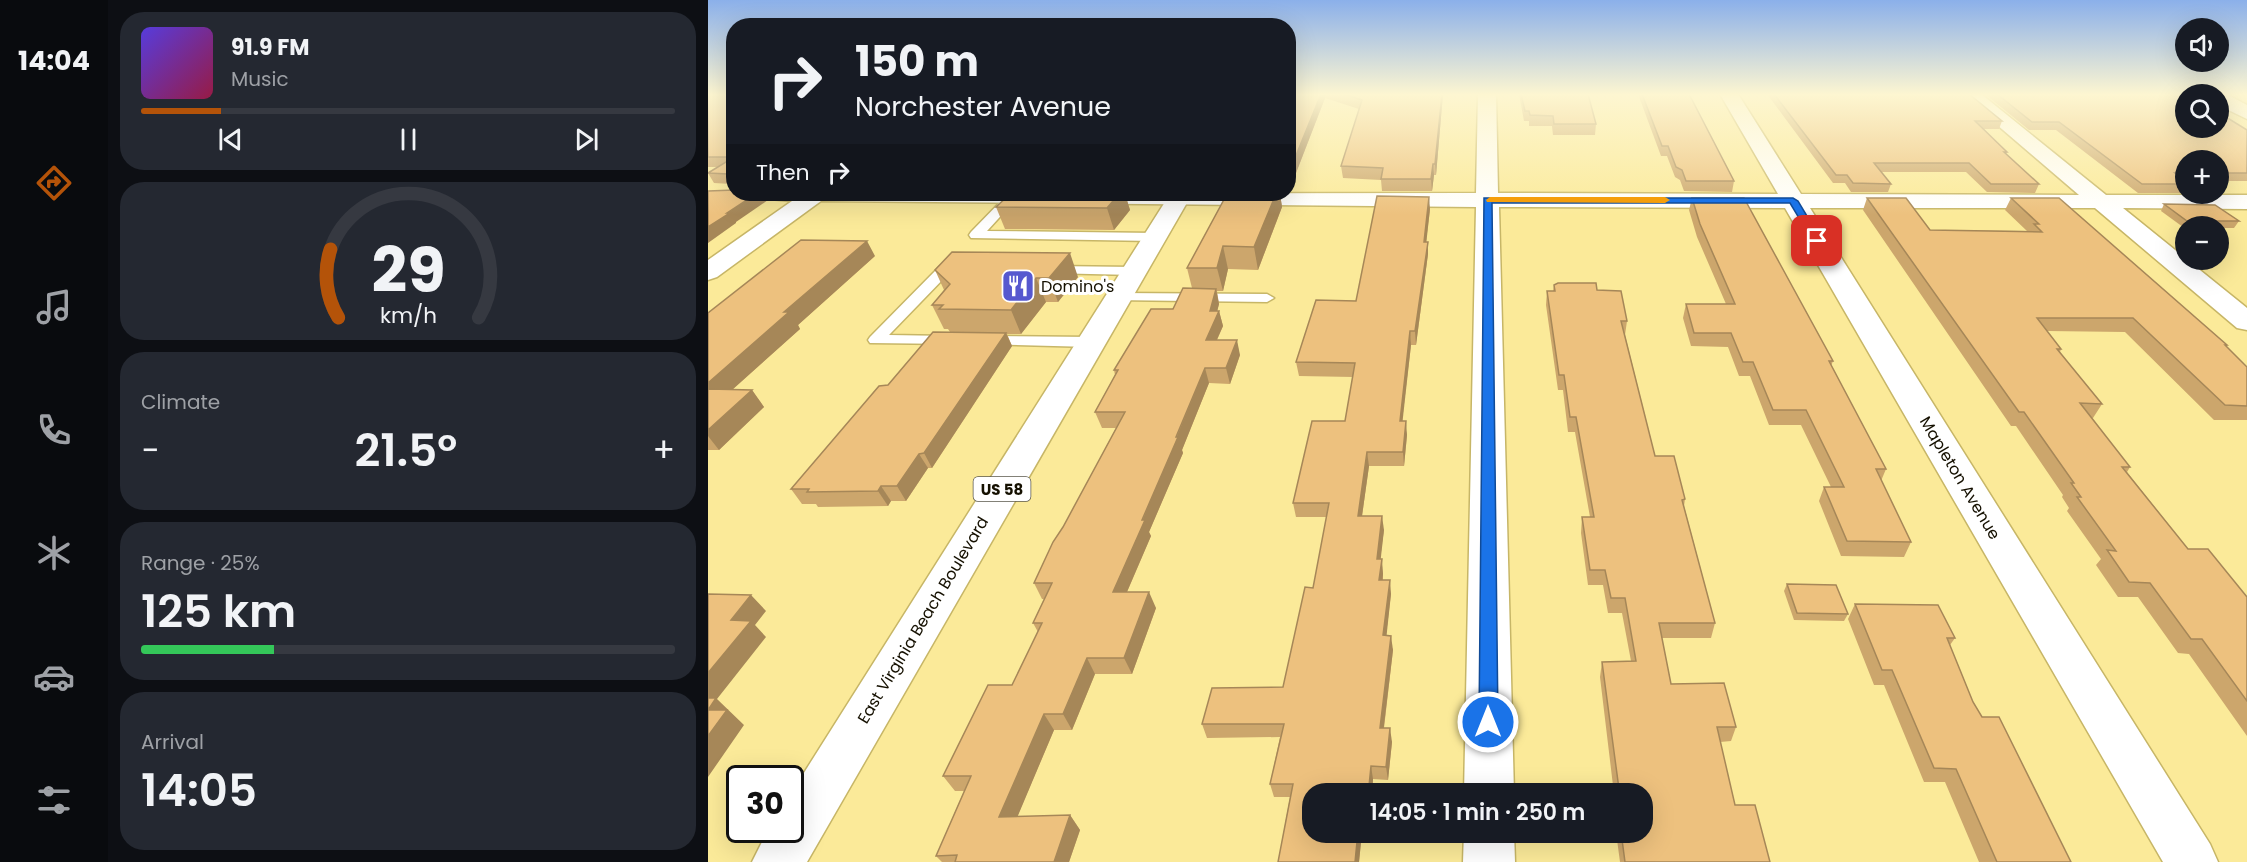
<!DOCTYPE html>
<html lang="en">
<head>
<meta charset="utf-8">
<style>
	body { margin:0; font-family:Poppins,sans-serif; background:#242831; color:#f1f3f6; height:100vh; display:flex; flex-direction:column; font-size:22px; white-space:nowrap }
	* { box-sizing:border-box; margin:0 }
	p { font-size:20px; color:#9ea1a6 }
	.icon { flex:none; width:33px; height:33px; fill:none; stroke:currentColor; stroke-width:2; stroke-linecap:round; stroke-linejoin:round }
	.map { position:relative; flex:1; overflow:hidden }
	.drawer { display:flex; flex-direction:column; gap:12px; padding:12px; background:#0d0f14; width:600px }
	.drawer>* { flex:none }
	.banner { position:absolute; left:18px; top:18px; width:570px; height:183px; border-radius:24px; box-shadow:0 6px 24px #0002; background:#171b24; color:#f1f3f6; overflow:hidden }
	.buttons { position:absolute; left:1467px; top:18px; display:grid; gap:12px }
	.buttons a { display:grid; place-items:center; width:54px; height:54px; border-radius:50%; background:#171b24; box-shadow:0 6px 24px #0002; font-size:30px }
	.speed { position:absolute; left:18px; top:765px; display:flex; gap:12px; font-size:30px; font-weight:700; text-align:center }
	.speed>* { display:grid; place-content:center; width:78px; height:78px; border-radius:50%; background:#171b24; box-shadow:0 6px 24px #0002; line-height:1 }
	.speed .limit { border:3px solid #111; border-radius:9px; background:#fff; color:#111 }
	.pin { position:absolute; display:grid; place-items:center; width:51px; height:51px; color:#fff; margin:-26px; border-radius:12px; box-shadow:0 3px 9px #0006 }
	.me { position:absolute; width:66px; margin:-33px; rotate:0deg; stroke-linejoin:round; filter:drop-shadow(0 0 4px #0008) }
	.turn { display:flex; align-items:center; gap:21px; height:126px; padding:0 30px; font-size:27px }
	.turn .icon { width:78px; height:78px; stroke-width:2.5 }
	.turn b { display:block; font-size:42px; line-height:51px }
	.then { display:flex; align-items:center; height:57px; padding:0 30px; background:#0003; gap:12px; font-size:22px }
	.big { font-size:45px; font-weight:600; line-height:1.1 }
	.drawer .widget { flex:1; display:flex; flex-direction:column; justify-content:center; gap:9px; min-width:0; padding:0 21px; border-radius:24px; background:#242831 }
	.drawer .dial { align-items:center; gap:0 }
	.dial svg { height:156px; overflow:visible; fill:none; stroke:#363941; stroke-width:7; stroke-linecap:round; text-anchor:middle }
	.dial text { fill:#f1f3f6; stroke:none }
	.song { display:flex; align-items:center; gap:18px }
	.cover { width:72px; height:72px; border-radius:9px; background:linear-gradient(135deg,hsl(250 70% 55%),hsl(340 70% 35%)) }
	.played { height:6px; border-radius:3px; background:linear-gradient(90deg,#b45309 15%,#363941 15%) }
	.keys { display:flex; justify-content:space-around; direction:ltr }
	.heat { display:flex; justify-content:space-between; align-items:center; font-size:33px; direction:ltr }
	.charge { height:9px; border-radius:4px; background:linear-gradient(90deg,#34c759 25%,#363941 0) }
	.trip { position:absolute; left:594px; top:783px; width:351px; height:60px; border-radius:24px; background:#171b24; box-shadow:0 6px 24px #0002; font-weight:600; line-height:60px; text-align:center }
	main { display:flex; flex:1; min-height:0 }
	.tabs { display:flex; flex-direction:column; width:108px; justify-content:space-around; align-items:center; background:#090b0e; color:#9ea1a6 }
	.tabs .icon { width:42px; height:42px }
	.tabs .on { color:#b45309 }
	.tabs b { font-size:27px; color:#f1f3f6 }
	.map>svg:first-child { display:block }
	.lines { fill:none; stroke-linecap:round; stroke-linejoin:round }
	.service-casing { stroke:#c7b667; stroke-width:3 }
	.minor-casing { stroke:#c7b667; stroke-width:3 }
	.primary-casing { stroke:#c7b667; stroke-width:3 }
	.service { fill:#fff; fill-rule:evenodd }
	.minor { fill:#fff; fill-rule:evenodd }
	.primary { fill:#fff; fill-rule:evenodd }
	.wall { fill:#cca66c }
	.shaded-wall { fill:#a68758 }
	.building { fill:#edc17e; stroke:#a68758; stroke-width:1.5 }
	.route { fill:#1a73e8; stroke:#114b97; stroke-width:1.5 }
	.slow { fill:#f59e0b }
	.labels { text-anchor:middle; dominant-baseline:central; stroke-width:6; stroke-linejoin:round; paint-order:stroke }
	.shield { fill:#fff; stroke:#5b584c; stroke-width:1.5 }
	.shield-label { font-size:15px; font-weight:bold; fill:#151000 }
	.poi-label { font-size:16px; fill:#151000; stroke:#fff; text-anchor:start }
	.street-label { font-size:16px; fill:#151000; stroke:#fff }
</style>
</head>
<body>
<main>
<nav class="tabs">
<b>14:04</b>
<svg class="icon on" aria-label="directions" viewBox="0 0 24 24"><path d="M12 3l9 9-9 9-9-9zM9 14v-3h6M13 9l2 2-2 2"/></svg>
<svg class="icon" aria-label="music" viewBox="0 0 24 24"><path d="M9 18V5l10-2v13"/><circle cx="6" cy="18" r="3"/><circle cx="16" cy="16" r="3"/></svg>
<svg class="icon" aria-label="phone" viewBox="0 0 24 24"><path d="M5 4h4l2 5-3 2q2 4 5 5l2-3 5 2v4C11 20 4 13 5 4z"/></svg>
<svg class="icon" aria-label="climate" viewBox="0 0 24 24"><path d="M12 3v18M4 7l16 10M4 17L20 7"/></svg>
<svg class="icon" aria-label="car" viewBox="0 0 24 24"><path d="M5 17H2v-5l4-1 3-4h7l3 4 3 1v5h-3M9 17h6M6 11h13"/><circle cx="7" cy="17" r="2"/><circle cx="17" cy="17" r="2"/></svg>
<svg class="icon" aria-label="filters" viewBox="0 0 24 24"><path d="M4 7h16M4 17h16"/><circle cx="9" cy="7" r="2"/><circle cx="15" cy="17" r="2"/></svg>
</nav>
<section class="drawer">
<div class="widget">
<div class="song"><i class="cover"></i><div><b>91.9 FM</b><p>Music</p></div></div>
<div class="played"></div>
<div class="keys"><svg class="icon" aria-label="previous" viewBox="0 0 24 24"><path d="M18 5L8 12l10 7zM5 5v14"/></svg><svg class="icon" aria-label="pause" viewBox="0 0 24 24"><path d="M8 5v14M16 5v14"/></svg><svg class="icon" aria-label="next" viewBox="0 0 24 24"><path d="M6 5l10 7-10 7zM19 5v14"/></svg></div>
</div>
<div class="widget dial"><svg viewBox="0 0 100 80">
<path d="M14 69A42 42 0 1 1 86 69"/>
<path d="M14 69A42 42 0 0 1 10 34" stroke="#b45309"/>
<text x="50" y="56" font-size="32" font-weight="700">29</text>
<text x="50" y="72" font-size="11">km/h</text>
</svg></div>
<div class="widget"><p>Climate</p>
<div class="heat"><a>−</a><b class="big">21.5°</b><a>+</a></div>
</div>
<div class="widget"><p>Range · 25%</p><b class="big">125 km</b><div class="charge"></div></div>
<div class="widget"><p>Arrival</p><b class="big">14:05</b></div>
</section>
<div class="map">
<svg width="1539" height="862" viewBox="0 0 1539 862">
	<rect width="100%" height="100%" fill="#fbea99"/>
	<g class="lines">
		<g class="service-casing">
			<g id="service">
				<path d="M300 194H305L310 197 279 231 447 233 454 237 447 241 263 238 261 235 263 232Z"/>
				<path d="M250 265 255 266 257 269 255 272 241 273 181 335 241 336 247 338 249 341 247 344 162 343 160 340 162 337 232 266Z"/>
				<path d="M344 266 426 267 433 271 426 275 339 273 337 270Z"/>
				<path d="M410 293 559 294 566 298 559 302 405 300 403 297 405 294Z"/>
				<path d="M278 336 383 337 391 342 383 347 272 344 270 341 272 338Z"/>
			</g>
		</g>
		<g class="minor-casing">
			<g id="minor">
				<path d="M770 94H788L790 193 1070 194 1012 94H1030L1093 194 1371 195 1253 94H1273L1398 195H1539V209L1415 208 1539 308V330L1529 328 1387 208H1102L1502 844 1510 862H1455L1077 208 791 207 806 794H756L768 207 113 201 9 277 0 280V260L84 201 61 199 58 194 768 193Z"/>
				<path d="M1503 94H1518L1539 105V119L1510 105V94Z"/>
				<path d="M756 832H806L807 862H755Z"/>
			</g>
		</g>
		<g class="primary-casing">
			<path id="primary" d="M462 194H484L99 862H44L60 830H82V795Z"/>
		</g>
		<use href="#service" class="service"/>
		<use href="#minor" class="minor"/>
		<use href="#primary" class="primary"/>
	</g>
	<g class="wall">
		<path d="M0 94H26V187L23 184 6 183 0 173 10 167H0Z"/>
		<path d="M580 94H735L728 175H726L724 191H674L673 180 635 178 633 166 651 109 617 98 581 191Z"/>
		<path d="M811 94H880L888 124 887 135H845L844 126H821V121H816Z"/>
		<path d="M930 94H981L1026 181 1024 192 976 191 972 180 967 177 959 156H953Z"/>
		<path d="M1059 94H1261L1294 121 1291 129H1276L1299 152 1298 154 1331 184 1327 193 1279 192 1258 172H1173L1183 184 1180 192H1143L1137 183H1125Z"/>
		<path d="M1277 94H1480L1539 130V181H1510V160H1478V193H1430L1348 130H1321Z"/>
		<path d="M302 194H417L422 210 406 230 297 229 288 207Z"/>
		<path d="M519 194H572L574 207 550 270 520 269 515 291H509L511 304 509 311H511L515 326 509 340 532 355 522 384 501 383 474 450 475 453 441 532 443 536 419 592 448 608 424 674H387L364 730H346L309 817 362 815 372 830 361 862H234L228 856 256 791H247L235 776 304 685 330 632 325 623 336 599H334L326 583 408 428H394L387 412 407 375 406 370 484 288 479 268Z"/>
		<path d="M984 198 1125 361 1123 366 1178 469 1173 481 1203 542 1196 557 1133 556 1111 501 1116 487H1123L1093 425H1061L1042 376H1031L1020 347 983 346 975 318 978 304H1018L989 237 981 210Z"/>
		<path d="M1159 198 1222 230 1319 231 1297 210 1303 198 1519 345 1518 346 1539 367V420H1506L1417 332 1339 331 1353 349 1352 352 1394 404 1385 418H1383L1422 467 1419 472 1480 549 1539 597V736L1481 654 1470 653 1430 597H1410L1388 565 1393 559 1359 511 1361 508 1354 497 1355 495 1308 426H1303L1155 210Z"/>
		<path d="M1456 204 1531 221 1526 228H1510V226H1478V227H1475L1453 211Z"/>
		<path d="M722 209 718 242 720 254 708 345H703L694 421 699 435 696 466H661L654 516 676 530 672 559 675 574V580L683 594 678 635 685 650 676 728 684 742 680 780 665 779 664 794H604L654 832 651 862H570L582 797H566L562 784 572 737 499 738 494 724 575 687 605 588 619 517H588L585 503 637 421 645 377 591 376 588 362 648 301Z"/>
		<path d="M167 256 90 325 92 329 24 390H44L56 407 11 450H0V313Z"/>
		<path d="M227 270 370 277 350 302H338L313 334H299L304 346 224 468H220L198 501H183L180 506 110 507 108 504H94L83 489 180 385 242 332 240 329H236L224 305 236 290Z"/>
		<path d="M846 285 889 290 919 321 917 335 947 456 977 499 976 506 1007 623 1003 638H954L963 684 1028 727 1023 741 1012 742 1027 805 1062 862H912L908 832H934V794H906L892 677 894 662 923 661 914 613H900L895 585H880L873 533 874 517H882L867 432H860L855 390H850L838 305 839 291H845Z"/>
		<path d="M1079 584 1140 614 1136 621 1086 620 1076 591Z"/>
		<path d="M1147 604 1247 638 1242 645 1265 702 1363 862H1271L1237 782H1216L1176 685H1166L1140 619Z"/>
	</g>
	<g class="shaded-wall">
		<path d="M613 94H617V98L581 191 580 175Z"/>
		<path d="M734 94H735L728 175 727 164Z"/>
		<path d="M725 164 726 175 724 191 723 179Z"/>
		<path d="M48 194H57L60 200 28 222V223L0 243V227L19 213Z"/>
		<path d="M411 194H417L422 210 406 230 399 208Z"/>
		<path d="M568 194H572L574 207 550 270 546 247Z"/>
		<path d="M721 197 722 209 717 254 716 242Z"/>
		<path d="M159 241 167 256 90 325 92 329 6 406 0 398V383L76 312Z"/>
		<path d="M720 242V254L708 345 707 331Z"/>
		<path d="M515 246 520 269 515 291 509 268Z"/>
		<path d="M362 253 370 277 350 302 341 278Z"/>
		<path d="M328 278 338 302 313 334 303 310Z"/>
		<path d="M508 289 511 304 507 320 511 311 515 326 502 355 498 340 502 311Z"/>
		<path d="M702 331 703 345 693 435 692 421Z"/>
		<path d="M298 333 304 346 224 468 216 453Z"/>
		<path d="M529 340 532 355 522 384 518 368Z"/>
		<path d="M497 368 501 383 474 450 475 453 441 532 443 536 412 608 405 592Z"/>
		<path d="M44 390 56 407 11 450 0 436V430Z"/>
		<path d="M698 421 699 435 696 466 695 452Z"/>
		<path d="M659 452 661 466 652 530 650 516Z"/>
		<path d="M211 454 220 468 198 501 189 486Z"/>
		<path d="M173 486 183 501 180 506 170 491Z"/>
		<path d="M674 516 676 530 671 574 669 559Z"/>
		<path d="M674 559 675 574 673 594 671 580Z"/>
		<path d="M682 580 683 594 677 650 675 635Z"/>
		<path d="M441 592 448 608 424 674 416 658Z"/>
		<path d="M43 595 58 611 47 625 58 637 9 699 36 725 0 777V673L23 620Z"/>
		<path d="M683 636 685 650 674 742 672 728Z"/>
		<path d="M379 658 387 674 364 730 355 714Z"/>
		<path d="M336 714 346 730 303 832 291 817Z"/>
		<path d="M682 728 684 742 680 780 678 767Z"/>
		<path d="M663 766 665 779 664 794H662L661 786Z"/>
		<path d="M362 815 372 830 361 862H346Z"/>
		<path d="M650 832H654L651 862H647Z"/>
	</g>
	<g class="building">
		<rect x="0" y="94" width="26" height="63"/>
		<path d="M580 94H613L580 175Z"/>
		<path d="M636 94H734L727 164H725L723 179H673L675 168 633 166 654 100Z"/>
		<path d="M813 94H880L888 124H846L845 116 822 115 821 111H817Z"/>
		<path d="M934 94H981L1026 181H978L974 170 968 167 960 146H954Z"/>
		<path d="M1066 94H1261L1294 121H1267L1299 152H1296L1331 184H1283L1261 163H1166L1183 184 1145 183 1139 175H1128Z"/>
		<path d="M1289 94H1481H1478V128H1510V112L1539 130V173H1510V160H1478V173H1467L1478 181V184H1434L1351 122H1324Z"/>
		<path d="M26 157V182L22 181 20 174 0 173Z"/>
		<path d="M26 190V194H48L19 213H22L0 227V191Z"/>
		<path d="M302 194H411L399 208 288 207Z"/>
		<path d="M519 194H568L546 247 515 246 509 268H479Z"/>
		<path d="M669 196 721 197 716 242H720L707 331H702L692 421H698L695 452H659L650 516H674L669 559H674L671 580H682L675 635 683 636 672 728H682L678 767 663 766 661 786H655V794H604V832H650L647 862H570L585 784H562L576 724H494L504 688 575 687 597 587 605 588 621 503H585L604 421H637L647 363 588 362 608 300 648 301Z"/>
		<path d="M984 198H1036L1125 361H1121L1178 469H1168L1203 542 1139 541 1116 487H1136L1098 410H1065L1045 362H1035L1023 333H986L978 304H1027L992 224Z"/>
		<path d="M1159 198H1198L1222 230 1334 232 1326 224H1331L1303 198H1351L1519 345H1517L1539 367V406L1517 405 1425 318H1329L1353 349H1349L1394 404 1372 403 1422 467H1414L1480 549H1500L1539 597V701L1494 639H1483L1442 583 1421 582 1399 550 1408 551 1369 497H1373L1363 483H1366L1316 412H1311Z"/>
		<path d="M1456 204 1507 205 1531 221H1479Z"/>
		<path d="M93 240 159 241 76 312H81L0 383V313Z"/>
		<path d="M244 252 362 253 341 278H328L303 310 231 309 235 305H224L242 284 227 270Z"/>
		<path d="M850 283H888L889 290 913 291 919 321H913L947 456H966L977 499 974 500 1007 623H951L963 684 1016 683 1028 727H1009L1027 805H1047L1062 862H917L913 832H934V794H907V789H911L894 662 928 661 917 598H903L897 570H882L874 517H886L868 417H862L856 375H851L839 291H847L846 285Z"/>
		<path d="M475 288 508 289 502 311H511L498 340H529L518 368H497L468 437H470L434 520H437L405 592H441L416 658H379L355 714H336L291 817 362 815 346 862H247L249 855 228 856 263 776H235L280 685H304L334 623H325L344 583H326L345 542 355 527 417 412H387L410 370H406L443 309H465Z"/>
		<path d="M225 332 298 333 216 453 211 454 189 486H173L170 491 99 492 101 489H83L171 386 180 385Z"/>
		<path d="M0 389 44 390 0 430Z"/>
		<path d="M1079 584 1128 585 1140 614 1089 613Z"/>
		<path d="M0 594 43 595 23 620 43 621 0 673Z"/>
		<path d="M1147 604 1230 605 1247 638H1239L1265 702 1274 717H1291L1363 862H1289L1248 769 1226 768 1184 670H1174Z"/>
		<path d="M0 698H8L0 710Z"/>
		<path d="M0 710H19L0 736Z"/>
	</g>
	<linearGradient id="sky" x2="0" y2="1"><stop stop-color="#8bb0ea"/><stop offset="0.44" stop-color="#fdf6d1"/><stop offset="1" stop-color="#fdf6d1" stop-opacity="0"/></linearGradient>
	<rect width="1539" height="215" fill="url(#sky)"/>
	<path class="route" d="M776 198H1085L1090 201 1114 241 1106 243 1082 203H784L790 722 787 728 780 731 774 728 771 722Z"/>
	<path class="slow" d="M782 197H957L962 200 957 203 779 202 778 200Z"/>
	<defs>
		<g id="restaurant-square" transform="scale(1.725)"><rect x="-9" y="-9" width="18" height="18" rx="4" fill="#5658cf" stroke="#fff"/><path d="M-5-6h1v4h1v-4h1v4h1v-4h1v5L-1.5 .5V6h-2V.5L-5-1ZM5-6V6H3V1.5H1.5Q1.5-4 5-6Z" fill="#fff"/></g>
	</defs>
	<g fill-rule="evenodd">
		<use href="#restaurant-square" x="310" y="286"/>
	</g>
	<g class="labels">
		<rect class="shield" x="265.5" y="477" width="57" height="24" rx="4.5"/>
		<g class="shield-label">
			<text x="294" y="489">US 58</text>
		</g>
		<g class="poi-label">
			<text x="333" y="286">Domino's</text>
		</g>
		<g class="street-label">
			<text transform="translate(1252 478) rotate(59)">Mapleton Avenue</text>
			<text transform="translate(215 620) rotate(-59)">East Virginia Beach Boulevard</text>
		</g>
	</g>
</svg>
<div class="buttons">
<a><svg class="icon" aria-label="sound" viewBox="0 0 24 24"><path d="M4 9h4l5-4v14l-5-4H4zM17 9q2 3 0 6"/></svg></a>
<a><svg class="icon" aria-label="search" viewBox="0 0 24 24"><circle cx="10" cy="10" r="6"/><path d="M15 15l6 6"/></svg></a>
<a>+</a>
<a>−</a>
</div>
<div class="speed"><div class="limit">30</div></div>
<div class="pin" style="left:1109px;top:241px;background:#d93025"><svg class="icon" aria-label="arrive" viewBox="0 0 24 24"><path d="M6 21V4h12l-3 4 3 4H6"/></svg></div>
<svg class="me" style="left:780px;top:722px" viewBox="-20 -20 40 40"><circle r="17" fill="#1a73e8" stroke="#fff" stroke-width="3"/><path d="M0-11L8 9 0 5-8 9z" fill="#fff"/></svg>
<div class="trip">14:05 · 1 min · 250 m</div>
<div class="banner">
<div class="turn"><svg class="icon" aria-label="right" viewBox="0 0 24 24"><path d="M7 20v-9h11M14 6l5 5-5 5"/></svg><div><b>150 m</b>Norchester Avenue</div></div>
<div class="then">Then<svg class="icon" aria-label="right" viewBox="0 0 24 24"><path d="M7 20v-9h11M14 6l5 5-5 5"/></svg></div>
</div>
</div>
</main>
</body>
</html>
